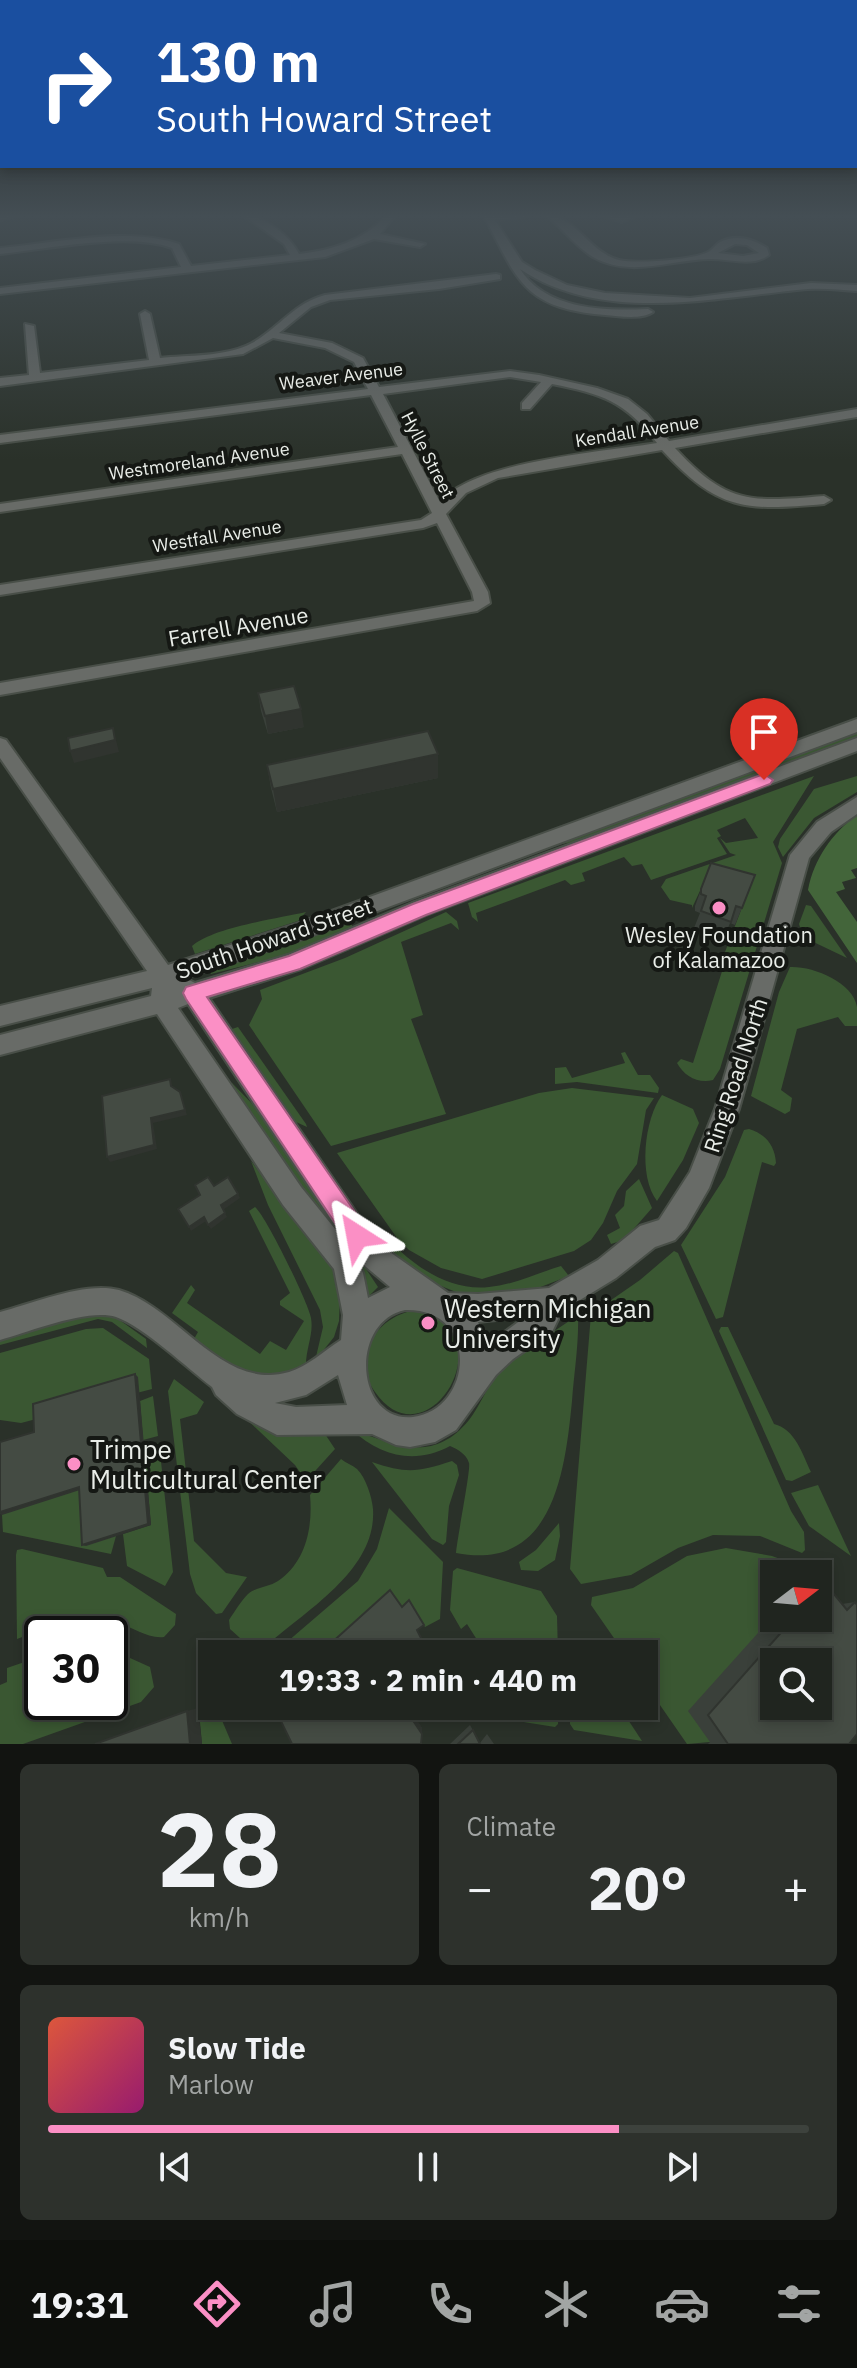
<!DOCTYPE html>
<html lang="en">
<head>
<meta charset="utf-8">
<style>
	body { margin:0; font-family:"IBM Plex Sans",sans-serif; background:#2d312c; color:#f1f3f6; height:100vh; display:flex; flex-direction:column; font-size:30px; white-space:nowrap }
	* { box-sizing:border-box; margin:0 }
	p { font-size:26px; color:#a2a5a4 }
	.icon { flex:none; width:44px; height:44px; fill:none; stroke:currentColor; stroke-width:2; stroke-linecap:round; stroke-linejoin:round }
	.map { position:relative; height:1744px; overflow:hidden }
	.drawer { display:flex; flex-direction:column; gap:20px; padding:20px; background:#121411; flex:1 }
	.drawer>* { flex:none }
	.top-card { position:absolute; left:0px; top:0px; width:858px; height:168px; box-shadow:0 4px 12px #0003,0 0 0 2px #3d423d; background:#1a4fa0; color:#fff; overflow:hidden }
	.needle { width:52px; rotate:74deg }
	.fabs { position:absolute; left:760px; top:1560px; display:grid; gap:16px }
	.fabs a { display:grid; place-items:center; width:72px; height:72px; border-radius:0px; background:#20251f; box-shadow:0 4px 12px #0003,0 0 0 2px #3d423d; font-size:40px }
	.speed { position:absolute; left:24px; top:1616px; display:flex; gap:16px; font-size:40px; font-weight:700; text-align:center }
	.speed>* { display:grid; place-content:center; width:104px; height:104px; border-radius:50%; background:#20251f; box-shadow:0 4px 12px #0003,0 0 0 2px #3d423d; line-height:1 }
	.speed .limit { border:4px solid #111; border-radius:12px; background:#fff; color:#111 }
	.pin { position:absolute; display:grid; place-items:center; width:68px; height:68px; color:#fff; margin:-82px -34px; border-radius:50% 50% 50% 0; rotate:-45deg; box-shadow:0 0 8px #0007 }
	.pin .icon { rotate:45deg }
	.me { position:absolute; width:88px; margin:-44px; rotate:326deg; stroke-linejoin:round; filter:drop-shadow(0 0 6px #0008) }
	.turn { display:flex; align-items:center; gap:28px; height:168px; padding:0 24px; font-size:36px }
	.turn .icon { width:104px; height:104px; stroke-width:2.5 }
	.turn b { display:block; font-size:56px; line-height:68px }
	.big { font-size:60px; font-weight:800; line-height:1.1 }
	.drawer .card { flex:1; display:flex; flex-direction:column; justify-content:center; gap:12px; min-width:0; padding:0 28px; border-radius:12px; background:#2d312c }
	.drawer .dial { align-items:center; gap:0 }
	.dial b { font-size:104px; line-height:1 }
	.song { display:flex; align-items:center; gap:24px }
	.cover { width:96px; height:96px; border-radius:12px; background:linear-gradient(135deg,hsl(10 70% 55%),hsl(320 70% 35%)) }
	.played { height:8px; border-radius:4px; background:linear-gradient(90deg,#fb8fc5 75%,#3d423d 75%) }
	.keys { display:flex; justify-content:space-around; direction:ltr }
	.heat { display:flex; justify-content:space-between; align-items:center; font-size:44px; direction:ltr }
	.drawer .tiles { flex:1; display:grid; gap:20px; grid-template-columns:1fr 1fr }
	.card:last-child { grid-column:span 2 }
	.trip { position:absolute; left:198px; top:1640px; width:460px; height:80px; border-radius:0px; background:#20251f; box-shadow:0 4px 12px #0003,0 0 0 2px #3d423d; font-weight:800; line-height:80px; text-align:center }
	.menu { display:flex; height:128px; justify-content:space-around; align-items:center; background:#0d0f0c; color:#a2a5a4 }
	.menu .icon { width:56px; height:56px }
	.menu .on { color:#fb8fc5 }
	.menu b { font-size:36px; color:#f1f3f6 }
	.map>svg:first-child { display:block }
	.green { fill:#3a5732 }
	.forest { fill:#43653a }
	.lines { fill:none; stroke-linecap:round; stroke-linejoin:round }
	.minor-casing { stroke:#494f48; stroke-width:4 }
	.minor { fill:#686b67; fill-rule:evenodd }
	.wall { fill:#3a403a }
	.shaded-wall { fill:#30342f }
	.building { fill:#444b43; stroke:#30342f; stroke-width:2; fill-rule:evenodd }
	.route { fill:#fb8fc5; stroke:#a35d80; stroke-width:2 }
	.poi-dot { fill:#fb8fc5; stroke:#151814; stroke-width:3 }
	.labels { text-anchor:middle; dominant-baseline:central; stroke-width:8; stroke-linejoin:round; paint-order:stroke }
	.far-street-label { font-size:18px; fill:#e9ede8; stroke:#151814 }
	.street-label { font-size:22px; fill:#e9ede8; stroke:#151814 }
	.poi-label { font-size:22px; fill:#e9ede8; stroke:#151814 }
	.near-poi-label { font-size:26px; fill:#e9ede8; stroke:#151814; text-anchor:start }
</style>
</head>
<body>
<div class="map">
<svg width="857" height="1744" viewBox="0 0 857 1744">
	<rect width="100%" height="100%" fill="#2a3129"/>
	<g class="green">
		<path d="M857 732V738L852 740 585 840 556 845Z"/>
		<path d="M814 776 773 842 782 863 720 1069 713 1080C698 1084 684 1076 677 1063L681 1059 693 1063 724 965 714 960 712 955 713 952 720 955 725 952 748 892 705 880 692 908V905L670 900 661 887 666 879 736 855 730 853 720 838 726 843 758 838 745 818 717 830 721 836 717 838 727 854 651 880 642 864 632 866 624 857 582 873 585 881 571 885 565 880 476 913 478 922 472 917 468 903Z"/>
		<path d="M857 776V792L814 818 783 857 778 847 780 839 814 789Z"/>
		<path d="M806 905 811 906 847 958 803 937 799 924Z"/>
		<path d="M306 912 298 921 195 954 192 946C214 927 276 919 306 912Z"/>
		<path d="M446 912 457 921 459 930 451 923 401 942 423 1015 411 1019 446 1114 331 1146 249 1025 262 999 260 990 345 958Z"/>
		<path d="M351 923 354 930 306 950 211 974 209 971Z"/>
		<path d="M790 967C813 966 853 982 857 1007 857 1013 857 1020 857 1026H845L838 1017 797 1029 781 1090 792 1098 790 1111 785 1114 751 1096 779 992Z"/>
		<path d="M238 1027 306 1124 307 1127 296 1122 232 1029Z"/>
		<path d="M625 1052 638 1075H650L659 1088 658 1093 577 1082 555 1084V1068L566 1067 572 1078 625 1063 621 1053Z"/>
		<path d="M232 1083 264 1116 378 1287 368 1297 230 1085Z"/>
		<path d="M572 1088 654 1098 646 1110 637 1164 617 1191 603 1223 591 1240 574 1251 482 1279 441 1268 409 1250 397 1238 337 1153 539 1093Z"/>
		<path d="M662 1095 693 1109 699 1123 683 1160 657 1201C638 1177 644 1119 662 1095Z"/>
		<path d="M749 1129C766 1134 775 1146 776 1163L774 1166 762 1162 723 1317 716 1319 681 1245 725 1177 744 1130Z"/>
		<path d="M251 1161 335 1271 340 1297 339 1321 334 1337 315 1361 323 1327 320 1310 268 1205Z"/>
		<path d="M639 1179 652 1208 624 1240 611 1244 607 1235 620 1228 615 1215 624 1206 626 1191Z"/>
		<path d="M255 1207C266 1216 308 1302 311 1318 314 1335 305 1350 306 1368 262 1394 229 1366 194 1339L198 1332 172 1313 191 1285 195 1290 187 1303 260 1354 270 1341 286 1350 304 1321 280 1305V1301L290 1293 249 1211Z"/>
		<path d="M366 1225 378 1227C403 1259 445 1292 489 1287 513 1285 538 1273 561 1266L569 1276 520 1295 456 1292 421 1278 385 1249Z"/>
		<path d="M674 1251 678 1253 791 1511 804 1532 805 1550 802 1553 760 1536 713 1535 678 1548 631 1575 581 1584 570 1569 591 1314 640 1280Z"/>
		<path d="M411 1311C512 1323 429 1469 375 1392 351 1358 375 1319 411 1311Z"/>
		<path d="M93 1313 114 1316 146 1339 147 1348 112 1322 98 1319 0 1345V1339Z"/>
		<path d="M578 1315C579 1344 574 1373 572 1401 565 1472 553 1572 456 1553 457 1539 471 1469 469 1463 466 1454 459 1450 450 1446 415 1465 380 1456 352 1430 396 1444 432 1465 469 1420 479 1407 485 1391 495 1378 518 1352 550 1335 578 1315Z"/>
		<path d="M721 1327H728L774 1424C795 1429 802 1453 811 1472L792 1481 786 1480 719 1331Z"/>
		<path d="M103 1328 149 1359 152 1389 21 1423 0 1420V1353L86 1329Z"/>
		<path d="M174 1379 204 1402 197 1414 180 1419 194 1541 226 1573 247 1577 222 1613 216 1614 196 1593 190 1574 168 1391Z"/>
		<path d="M153 1396 158 1436 143 1440 140 1401Z"/>
		<path d="M242 1415 323 1431 335 1449 306 1481 295 1465Z"/>
		<path d="M159 1443 173 1572 165 1586 127 1566 123 1534 151 1525 144 1448Z"/>
		<path d="M341 1459C346 1463 352 1465 357 1469 366 1478 372 1497 373 1509 377 1569 308 1609 267 1645L250 1647 230 1629 229 1620C235 1611 241 1601 248 1594 256 1587 269 1587 278 1581 306 1562 313 1527 310 1495Z"/>
		<path d="M452 1461 457 1465 459 1475 449 1506 446 1542 443 1545 432 1539 372 1462C407 1474 418 1472 452 1461Z"/>
		<path d="M0 1481 83 1489 116 1536 111 1554 3 1532Z"/>
		<path d="M818 1485 851 1556 809 1526 791 1493Z"/>
		<path d="M389 1508 443 1562 440 1619 425 1627 411 1604 327 1654H278L280 1648 358 1581 377 1549Z"/>
		<path d="M559 1523 560 1536 555 1560 538 1571 521 1570 519 1562 536 1550Z"/>
		<path d="M726 1548 772 1556 816 1572 821 1574 823 1586 818 1592V1574H774V1615L710 1742 687 1744 644 1682V1654H625L591 1605 592 1597 633 1588 687 1556Z"/>
		<path d="M22 1549 103 1568 107 1577H120L176 1614 175 1625 164 1637C148 1639 132 1627 116 1622 83 1612 48 1628 17 1639L16 1555 17 1550Z"/>
		<path d="M457 1568 541 1591 557 1616 558 1654H486L467 1624 461 1629 450 1610 453 1571Z"/>
		<path d="M110 1649 150 1667 154 1687 141 1702 23 1744H0V1685L7 1682V1668L42 1656V1702H110Z"/>
		<path d="M504 1706H559L558 1724 555 1727 511 1720Z"/>
		<path d="M570 1706H619L642 1741 574 1730 570 1724Z"/>
		<path d="M207 1708 218 1711 232 1744H202L199 1711Z"/>
	</g>
	<path class="forest" d="M857 815V868L851 870 856 878 842 882 845 889 836 892 857 922V963L808 890C814 859 832 833 857 815Z"/>
	<g class="lines">
		<g class="minor-casing">
			<g id="minor">
				<path d="M0 216H15L0 220Z"/>
				<path d="M244 216C265 216 290 236 299 254 332 250 363 241 386 216H395L380 234 425 244 420 247 374 239 325 257 0 294V288L181 267 172 248C128 232 48 249 0 254V248C55 243 127 226 179 244L191 266 290 255 284 244Z"/>
				<path d="M484 216H529L495 220 522 262 535 270 567 285 605 293 690 298 811 283 857 285V291C841 290 824 288 808 289 717 297 603 325 520 269 546 310 605 311 648 309L653 312C641 320 619 316 605 315 523 308 518 281 484 216Z"/>
				<path d="M547 216C576 216 590 253 619 260 637 264 688 260 706 253 711 252 715 245 720 242 736 234 753 239 767 248L769 255C751 268 729 258 709 259 670 260 630 278 593 257 576 247 562 228 547 216ZM735 244 747 245 759 253 743 256 718 253Z"/>
				<path d="M603 216H636L622 222Z"/>
				<path d="M496 274 500 275V279L439 289 330 300 311 307 279 333 332 343 363 358 379 387 510 371 539 375 597 388 628 399 647 414 669 441 857 409V417L675 448C727 505 751 502 824 496L831 500 824 504C745 511 718 511 662 450L498 478 466 493 446 514 488 592 490 603 477 611 0 695V683L474 601 472 592 437 523 423 528 0 595V585L421 520 432 513 402 454 0 512V504L398 447 371 395 0 443V435L368 389 354 362 325 348 273 338 243 354 0 386V378L29 375 25 324 34 326 40 373 149 360 140 314 145 311 150 314 160 358C188 355 227 357 252 343 279 328 294 303 325 295ZM510 377 541 382 522 403V409H530L552 384C602 394 625 401 657 443 603 452 474 461 440 502L383 394Z"/>
				<path d="M857 719V732L308 937 185 978 195 983 288 955 412 903 857 738V751L426 915 301 969 209 998 377 1243 448 1293 478 1294 549 1288 598 1260 640 1226 659 1220 690 1172 715 1109 790 855 817 822 857 797V814L831 832 809 858 739 1109 709 1188 686 1228 675 1240 655 1247 616 1278 562 1311 552 1332 513 1359 496 1375 456 1430 435 1442 410 1447 396 1445 372 1434 277 1435 237 1414 216 1395 212 1387C187 1368 144 1327 116 1317 88 1308 29 1332 0 1340V1312C33 1303 86 1281 119 1290 178 1307 222 1392 289 1372 307 1367 325 1350 341 1340L343 1315 334 1269 283 1205 157 1014 0 1055V1035L151 996 152 988 0 1026V1006L147 971 0 758V738L6 740 168 965 296 924ZM188 1004 348 1245 301 1187 178 1008ZM356 1257 359 1261 390 1287 368 1298 363 1273ZM405 1310C481 1308 473 1410 413 1417 355 1423 349 1322 405 1310ZM525 1317 487 1345 478 1322ZM338 1375 347 1405 296 1407 275 1403 306 1395Z"/>
			</g>
		</g>
		<use href="#minor" class="minor"/>
	</g>
	<g class="wall">
		<path d="M258 693 304 727 268 734 261 711Z"/>
		<path d="M267 765 438 778 277 812 271 788Z"/>
		<path d="M711 863 755 875 735 925 730 923 724 938 694 928 700 913 695 911V906Z"/>
		<path d="M825 1583 842 1604 855 1602 849 1744H708L710 1742 688 1711 774 1615V1618H818V1584Z"/>
		<path d="M281 1706H406L422 1728Z"/>
		<path d="M470 1725 480 1743 487 1734 494 1744H450Z"/>
	</g>
	<g class="shaded-wall">
		<path d="M301 709 304 727 268 734 265 716Z"/>
		<path d="M113 728 119 752 74 763 70 751Z"/>
		<path d="M438 754V778L277 812 273 789Z"/>
		<path d="M180 1092 187 1115 153 1123 157 1149 110 1162 107 1157Z"/>
		<path d="M238 1194 240 1198 223 1210 221 1205Z"/>
		<path d="M225 1213 227 1217 211 1229 208 1225Z"/>
		<path d="M204 1217 206 1221 191 1231 189 1227Z"/>
		<path d="M135 1374 138 1377 151 1525 86 1546 82 1545Z"/>
		<path d="M79 1487 83 1489 2 1515 0 1514V1512Z"/>
		<path d="M408 1706 422 1728V1734L406 1710Z"/>
		<path d="M198 1708 202 1744H190L187 1711Z"/>
	</g>
	<g class="building">
		<path d="M294 686 301 709 265 716 258 693Z"/>
		<path d="M113 728 115 740 70 751 68 738Z"/>
		<path d="M428 731 438 754 273 789 267 765Z"/>
		<path d="M711 863 755 875 742 908 736 906 731 922 701 911 706 896 701 894V889Z"/>
		<path d="M170 1079 171 1086 180 1092 185 1110 151 1118 154 1145 107 1157 102 1096Z"/>
		<path d="M208 1177 214 1186 228 1177 238 1194 221 1205 225 1213 208 1225 204 1217 189 1227 178 1209 200 1195 195 1185Z"/>
		<path d="M135 1374 148 1524 82 1545 79 1487 0 1512V1442L34 1432 33 1404Z"/>
		<path d="M825 1583 847 1610 855 1602 857 1605V1734L849 1744H728L708 1715 794 1618H818V1591ZM774 1662H818V1706H774Z"/>
		<path d="M390 1590 402 1607 409 1600 424 1625 417 1630 428 1652 425 1654H319Z"/>
		<path d="M281 1706H388L406 1710 422 1734 421 1744H292L276 1711Z"/>
		<path d="M187 1711 190 1744H95Z"/>
		<path d="M473 1730 480 1744H458Z"/>
	</g>
	<linearGradient id="sky" x2="0" y2="1"><stop stop-color="#171b17"/><stop offset="0.47" stop-color="#444e54"/><stop offset="1" stop-color="#444e54" stop-opacity="0"/></linearGradient>
	<rect width="857" height="460" fill="url(#sky)"/>
	<path class="route" d="M764 774 773 780 770 784 426 915 300 969 207 997 366 1228 369 1236 366 1244 357 1248 349 1244 186 999 183 993 186 987 289 956 413 904Z"/>
	<g class="poi-dot">
		<circle cx="719" cy="908" r="8"/>
		<circle cx="428" cy="1323" r="8"/>
		<circle cx="74" cy="1464" r="8"/>
	</g>
	<g class="labels">
		<g class="far-street-label">
			<text transform="translate(341 376) rotate(-7)">Weaver Avenue</text>
			<text transform="translate(637 431) rotate(-9)">Kendall Avenue</text>
			<text transform="translate(428 455) rotate(63)">Hylle Street</text>
			<text transform="translate(199 461) rotate(-8)">Westmoreland Avenue</text>
			<text transform="translate(217 536) rotate(-9)">Westfall Avenue</text>
		</g>
		<g class="street-label">
			<text transform="translate(238 626) rotate(-10)">Farrell Avenue</text>
			<text transform="translate(274 938) rotate(-19)">South Howard Street</text>
			<text transform="translate(735 1075) rotate(-72)">Ring Road North</text>
		</g>
		<g class="poi-label">
			<text x="719" y="934">Wesley Foundation<tspan x="719" dy="25">of Kalamazoo</tspan></text>
		</g>
		<g class="near-poi-label">
			<text x="444" y="1308">Western Michigan<tspan x="444" dy="30">University</tspan></text>
			<text x="90" y="1449">Trimpe<tspan x="90" dy="30">Multicultural Center</tspan></text>
		</g>
	</g>
</svg>
<div class="fabs">
<a><svg class="needle" viewBox="-14 -14 28 28"><path d="M0-13l5 13h-10z" fill="#e53935"/><path d="M0 13l5-13h-10z" fill="#a2a5a4"/></svg></a>
<a><svg class="icon" aria-label="search" viewBox="0 0 24 24"><circle cx="10" cy="10" r="6"/><path d="M15 15l6 6"/></svg></a>
</div>
<div class="speed"><div class="limit">30</div></div>
<div class="pin" style="left:764px;top:780px;background:#d93025"><svg class="icon" aria-label="arrive" viewBox="0 0 24 24"><path d="M6 21V4h12l-3 4 3 4H6"/></svg></div>
<svg class="me" style="left:357px;top:1236px" viewBox="-20 -20 40 40"><path d="M0-17L14 15 0 8-14 15z" fill="#fb8fc5" stroke="#fff" stroke-width="4"/></svg>
<div class="trip">19:33 · 2 min · 440 m</div>
<div class="top-card">
<div class="turn"><svg class="icon" aria-label="right" viewBox="0 0 24 24"><path d="M7 20v-9h11M14 6l5 5-5 5"/></svg><div><b>130 m</b>South Howard Street</div></div>
</div>
</div>
<section class="drawer">
<div class="tiles">
<div class="card dial"><b>28</b><p>km/h</p></div>
<div class="card"><p>Climate</p>
<div class="heat"><a>−</a><b class="big">20°</b><a>+</a></div>
</div>
<div class="card">
<div class="song"><i class="cover"></i><div><b>Slow Tide</b><p>Marlow</p></div></div>
<div class="played"></div>
<div class="keys"><svg class="icon" aria-label="previous" viewBox="0 0 24 24"><path d="M18 5L8 12l10 7zM5 5v14"/></svg><svg class="icon" aria-label="pause" viewBox="0 0 24 24"><path d="M8 5v14M16 5v14"/></svg><svg class="icon" aria-label="next" viewBox="0 0 24 24"><path d="M6 5l10 7-10 7zM19 5v14"/></svg></div>
</div>
</div>
</section>
<nav class="menu">
<b>19:31</b>
<svg class="icon on" aria-label="directions" viewBox="0 0 24 24"><path d="M12 3l9 9-9 9-9-9zM9 14v-3h6M13 9l2 2-2 2"/></svg>
<svg class="icon" aria-label="music" viewBox="0 0 24 24"><path d="M9 18V5l10-2v13"/><circle cx="6" cy="18" r="3"/><circle cx="16" cy="16" r="3"/></svg>
<svg class="icon" aria-label="phone" viewBox="0 0 24 24"><path d="M5 4h4l2 5-3 2q2 4 5 5l2-3 5 2v4C11 20 4 13 5 4z"/></svg>
<svg class="icon" aria-label="climate" viewBox="0 0 24 24"><path d="M12 3v18M4 7l16 10M4 17L20 7"/></svg>
<svg class="icon" aria-label="car" viewBox="0 0 24 24"><path d="M5 17H2v-5l4-1 3-4h7l3 4 3 1v5h-3M9 17h6M6 11h13"/><circle cx="7" cy="17" r="2"/><circle cx="17" cy="17" r="2"/></svg>
<svg class="icon" aria-label="filters" viewBox="0 0 24 24"><path d="M4 7h16M4 17h16"/><circle cx="9" cy="7" r="2"/><circle cx="15" cy="17" r="2"/></svg>
</nav>
</body>
</html>
